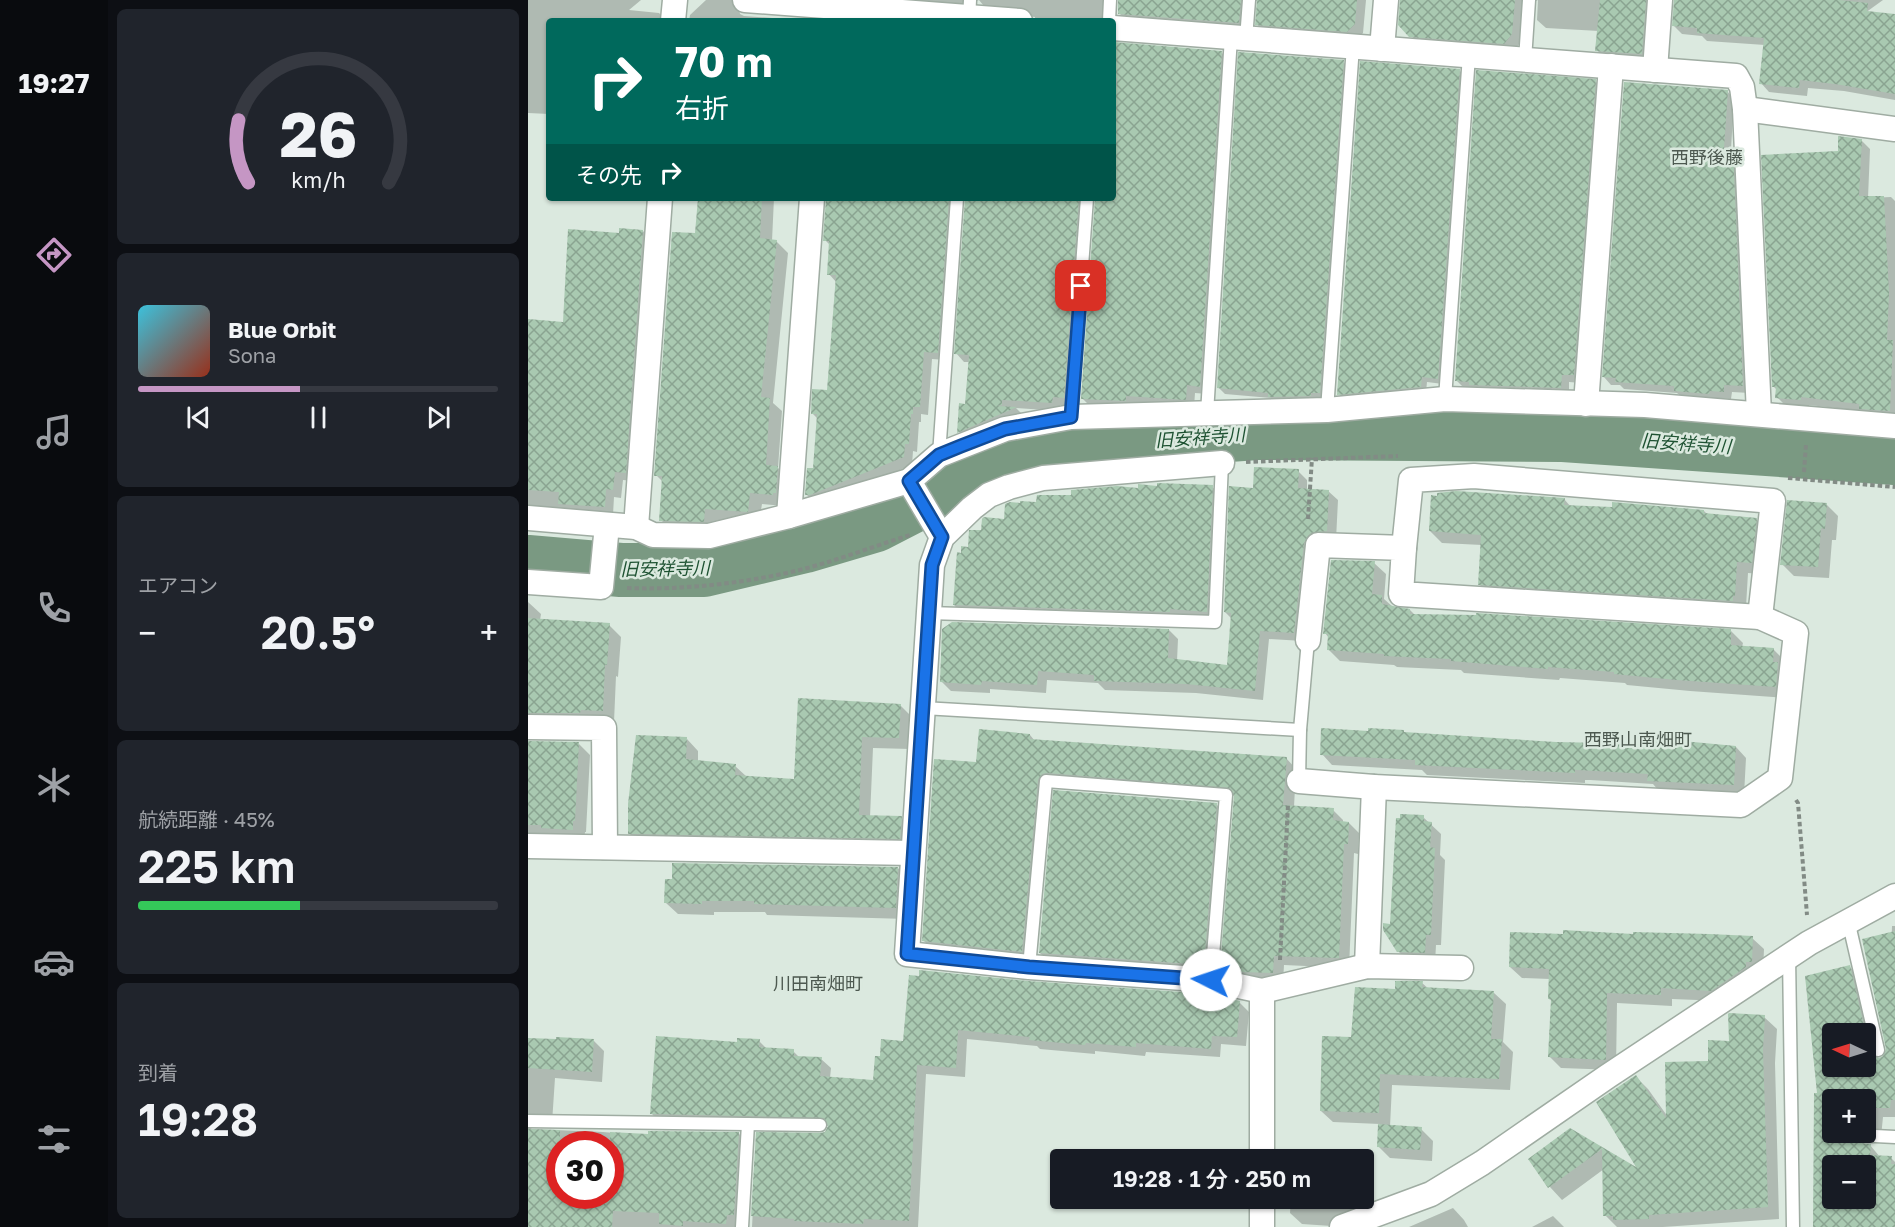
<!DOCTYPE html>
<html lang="ja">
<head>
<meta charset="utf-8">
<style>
	body { margin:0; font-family:"Golos Text","Noto Sans JP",sans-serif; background:#20242c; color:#f1f3f6; height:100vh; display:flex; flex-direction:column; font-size:22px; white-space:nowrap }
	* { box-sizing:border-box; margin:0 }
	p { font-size:20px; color:#9ea1a6 }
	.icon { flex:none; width:33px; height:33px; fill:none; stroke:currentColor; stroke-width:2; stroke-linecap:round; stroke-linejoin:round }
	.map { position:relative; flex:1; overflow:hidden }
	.side { display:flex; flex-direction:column; gap:9px; padding:9px; background:#0d0f14; width:420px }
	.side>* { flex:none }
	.top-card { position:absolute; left:18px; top:18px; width:570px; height:183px; border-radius:6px; box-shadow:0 2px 4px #0004; background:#00695c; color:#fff; overflow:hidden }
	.needle { width:39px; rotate:274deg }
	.controls { position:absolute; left:1294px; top:1023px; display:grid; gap:12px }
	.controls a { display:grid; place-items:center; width:54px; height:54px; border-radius:6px; background:#171b24; box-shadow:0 2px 4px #0004; font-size:30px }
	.speed { position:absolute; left:18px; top:1131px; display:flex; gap:12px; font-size:30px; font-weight:700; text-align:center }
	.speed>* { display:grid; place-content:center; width:78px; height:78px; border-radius:50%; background:#171b24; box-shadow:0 2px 4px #0004; line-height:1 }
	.speed .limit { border:9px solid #d22; background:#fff; color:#111 }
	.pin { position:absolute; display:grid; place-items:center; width:51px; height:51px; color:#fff; margin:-26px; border-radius:12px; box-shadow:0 3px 9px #0006 }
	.me { position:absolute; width:66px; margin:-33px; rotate:274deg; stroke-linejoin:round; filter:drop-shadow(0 0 4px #0008) }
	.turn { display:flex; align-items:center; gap:21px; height:126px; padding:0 30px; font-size:27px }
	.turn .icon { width:78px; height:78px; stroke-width:2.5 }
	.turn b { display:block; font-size:42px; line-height:51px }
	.then { display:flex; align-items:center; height:57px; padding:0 30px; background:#0003; gap:12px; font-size:22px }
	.big { font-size:45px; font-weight:600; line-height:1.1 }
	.side .tile { flex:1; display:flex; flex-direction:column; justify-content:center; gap:9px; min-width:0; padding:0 21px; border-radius:9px; background:#20242c }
	.side .dial { align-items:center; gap:0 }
	.dial svg { height:156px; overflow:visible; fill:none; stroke:#363941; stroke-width:7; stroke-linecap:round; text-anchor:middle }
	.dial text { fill:#f1f3f6; stroke:none }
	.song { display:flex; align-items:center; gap:18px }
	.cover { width:72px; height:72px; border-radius:9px; background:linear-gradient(135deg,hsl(190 70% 55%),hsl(10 70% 35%)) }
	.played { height:6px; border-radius:3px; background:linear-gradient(90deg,#c596c4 45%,#363941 45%) }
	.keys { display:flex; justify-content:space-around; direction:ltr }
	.heat { display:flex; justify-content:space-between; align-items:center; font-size:33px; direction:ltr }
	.charge { height:9px; border-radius:4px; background:linear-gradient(90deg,#34c759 45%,#363941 0) }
	.trip { position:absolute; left:522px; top:1149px; width:324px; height:60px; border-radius:6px; background:#171b24; box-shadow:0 2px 4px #0004; font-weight:600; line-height:60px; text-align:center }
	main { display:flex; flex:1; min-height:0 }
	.tab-bar { display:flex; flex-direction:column; width:108px; justify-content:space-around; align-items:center; background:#090b0e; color:#9ea1a6 }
	.tab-bar .icon { width:42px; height:42px }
	.tab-bar .selected { color:#c596c4 }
	.tab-bar b { font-size:27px; color:#f1f3f6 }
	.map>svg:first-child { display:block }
	.shadow { fill:#0003; fill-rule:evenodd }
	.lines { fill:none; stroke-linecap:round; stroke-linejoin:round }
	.river { stroke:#7a9982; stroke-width:54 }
	.building { fill:url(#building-cross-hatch); fill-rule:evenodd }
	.service-casing { stroke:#9faca2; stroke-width:15 }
	.minor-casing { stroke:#9faca2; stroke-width:27 }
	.path { stroke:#828b85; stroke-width:4; stroke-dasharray:4.5 3; stroke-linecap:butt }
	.service { stroke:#fff; stroke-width:12 }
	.minor { stroke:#fff; stroke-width:24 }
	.route-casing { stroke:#114b97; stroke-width:15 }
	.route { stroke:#1a73e8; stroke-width:10 }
	.labels { text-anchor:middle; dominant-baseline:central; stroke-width:5; stroke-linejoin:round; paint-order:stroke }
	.neighbourhood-label { font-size:18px; fill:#4d5950; stroke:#dbe9df }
	.water-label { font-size:18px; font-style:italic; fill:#1e5232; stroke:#dbe9df }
</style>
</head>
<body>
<main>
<nav class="tab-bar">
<b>19:27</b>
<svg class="icon selected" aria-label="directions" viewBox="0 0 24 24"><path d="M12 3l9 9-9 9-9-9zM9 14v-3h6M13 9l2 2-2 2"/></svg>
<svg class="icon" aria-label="music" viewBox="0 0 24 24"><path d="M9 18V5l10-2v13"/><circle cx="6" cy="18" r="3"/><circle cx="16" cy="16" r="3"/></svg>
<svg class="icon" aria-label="phone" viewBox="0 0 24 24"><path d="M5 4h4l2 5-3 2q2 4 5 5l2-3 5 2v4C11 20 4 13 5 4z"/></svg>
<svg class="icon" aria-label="climate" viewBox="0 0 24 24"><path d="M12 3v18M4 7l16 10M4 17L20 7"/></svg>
<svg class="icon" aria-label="car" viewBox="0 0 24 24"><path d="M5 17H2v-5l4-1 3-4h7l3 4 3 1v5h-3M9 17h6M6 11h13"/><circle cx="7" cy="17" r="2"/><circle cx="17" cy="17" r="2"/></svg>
<svg class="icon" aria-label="filters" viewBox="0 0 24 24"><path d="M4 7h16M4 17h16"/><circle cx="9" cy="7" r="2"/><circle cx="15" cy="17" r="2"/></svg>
</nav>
<section class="side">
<div class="tile dial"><svg viewBox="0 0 100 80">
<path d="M14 69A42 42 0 1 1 86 69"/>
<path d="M14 69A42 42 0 0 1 9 37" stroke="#c596c4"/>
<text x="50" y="56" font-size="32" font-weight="700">26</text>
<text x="50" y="72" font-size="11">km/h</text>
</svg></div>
<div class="tile">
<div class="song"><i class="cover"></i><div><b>Blue Orbit</b><p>Sona</p></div></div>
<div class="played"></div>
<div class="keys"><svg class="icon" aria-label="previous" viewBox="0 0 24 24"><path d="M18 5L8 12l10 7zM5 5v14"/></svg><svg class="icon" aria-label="pause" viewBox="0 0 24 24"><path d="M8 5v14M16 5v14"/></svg><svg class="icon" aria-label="next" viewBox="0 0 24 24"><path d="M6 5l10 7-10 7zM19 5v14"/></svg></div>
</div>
<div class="tile"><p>エアコン</p>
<div class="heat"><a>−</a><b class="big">20.5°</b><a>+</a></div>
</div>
<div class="tile"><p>航続距離 · 45%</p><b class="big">225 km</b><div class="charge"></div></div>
<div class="tile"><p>到着</p><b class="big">19:28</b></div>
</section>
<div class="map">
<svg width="1367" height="1227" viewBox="0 0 1367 1227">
	<defs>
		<pattern id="building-cross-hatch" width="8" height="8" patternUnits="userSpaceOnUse" patternTransform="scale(1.5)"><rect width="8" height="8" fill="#a9c9b1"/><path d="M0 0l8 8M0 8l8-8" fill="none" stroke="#8aa491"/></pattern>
	</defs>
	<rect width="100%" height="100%" fill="#dbe9df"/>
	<g class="shadow">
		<path d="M0 0H113L101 10 131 13 139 21H21V114L0 113Z"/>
		<path d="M178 0H214L211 8 212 14 216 16 285 21H161L162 15Z"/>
		<path d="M326 0H731L722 4 719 31 600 22 591 13V0H587L580 21H507V17L460 11 451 0 444 3 442 10Z"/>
		<path d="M731 0H838L835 33 828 40 737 33 729 24Z"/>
		<path d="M872 0H1129L1122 62 1077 59 1069 50 1071 31 1018 28 1009 20 1010 0 1002 4 992 43 985 52 891 44 872 24Z"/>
		<path d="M1146 0H1355L1337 13 1367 16V100L1316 91 1280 88 1279 96 1241 92 1233 83 1237 45 1179 41 1174 36 1154 34 1146 26Z"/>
		<path d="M585 44 693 52 702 61 680 394 667 393 666 407 606 403V409L563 407 554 398 569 198H585Z"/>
		<path d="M815 62 822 68 798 399 748 403 743 398 697 394 690 387Z"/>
		<path d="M931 70 937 76 915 384 899 382 898 392 816 400 811 394Z"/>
		<path d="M1067 81 1075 89 1053 383 1041 382V396L936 388 928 380Z"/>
		<path d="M1199 91 1206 99 1203 149 1212 158 1222 393 1204 392 1203 399 1189 398V400L1155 398 1149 393 1096 389 1092 385H1083L1076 377Z"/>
		<path d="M1333 140 1342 149 1340 198 1363 197 1367 201V419L1341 417 1336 411 1281 405V408L1257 405 1249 397V390L1245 386 1311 153Z"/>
		<path d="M171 198H246L244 241H248L260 253 245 403 254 411 250 468 262 479 256 506 234 504 231 523 189 520 187 533 145 532 133 520 136 483 128 475 169 235Z"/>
		<path d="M299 198H567L561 201 544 405H532V411L488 408 496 416 439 440 431 432 439 405 442 362H436L428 353 439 199 435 198 418 360 404 359 400 415 393 414V422H391L389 452 385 451 384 465 291 503H287L278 494 286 470 290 419 284 413 301 392 309 283 301 274 303 246 297 240Z"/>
		<path d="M115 231 123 240 106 481 95 480 93 498 86 497 85 515 0 509V321L36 323 93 234Z"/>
		<path d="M770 471 779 480V490L800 491 810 500 808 540 792 541 775 641 741 639 735 700 668 693 577 690 570 683 519 680 518 693 462 689V693L423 691 414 682 641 630 650 639 649 661 701 667 704 619 697 612 726 489Z"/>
		<path d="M684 487 690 492 684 617 647 615V617L432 611 426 605 434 554 442 548 454 531 510 504 544 497 611 489Z"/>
		<path d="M1036 499 1043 507 1176 511 1180 515 1228 519 1240 531 1235 574 1220 573 1218 607 963 596 951 584 954 545 914 543 902 531Z"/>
		<path d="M1298 504 1310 516 1308 540H1304L1301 578 1266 576 1254 564Z"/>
		<path d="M846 563 858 574 856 599 865 607 882 610 887 615 1203 631 1215 643 1214 647 1246 650 1257 661 1259 698 1162 691 1099 685 1097 683 1032 678 1031 680 936 673 933 670 869 667 866 665 812 661 800 649 801 638 797 633Z"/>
		<path d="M0 602 13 614 12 620 81 625 93 637 90 677 88 676 86 722 0 731Z"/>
		<path d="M372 705 384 717 382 749 345 748 342 817 373 818 385 830 383 850 113 845 101 833 159 739 170 751V762L207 766 219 777 268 780Z"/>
		<path d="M877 733 1028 744 1208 747 1218 758 1216 795 1131 791 1125 784 1062 780H1057V783L899 775 894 770 804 765 794 754Z"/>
		<path d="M502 735 507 741 758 758 768 769 766 807 805 810 815 820V823H821L831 833 830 854 826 853 821 968 756 965 755 983 704 977 694 967 708 796 524 783 519 791 504 961 406 951 396 941 449 763Z"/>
		<path d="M0 743H50L62 755 58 832H57L56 841 0 835Z"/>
		<path d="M688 804 695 811 682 971 519 960 512 953Z"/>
		<path d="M895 817 913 834 912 855 917 860 913 945H908L907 963 881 962 870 951 864 926Z"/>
		<path d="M370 868 381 880 379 919 239 915 237 912H186V915L150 914 138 903Z"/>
		<path d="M1364 926H1367V1117H1355L1353 1137H1334L1328 1144 1342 1145 1352 1157 1363 1158 1367 1162V1227H1287L1291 1095 1279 978 1322 967 1331 977 1350 1059 1356 1058 1360 1048ZM1305 1034H1338V1066H1305ZM1305 1100H1338V1132H1305ZM1305 1166H1338V1198H1305Z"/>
		<path d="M1107 935 1224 938 1236 949 1235 973 1195 1001 1144 999V1006L1089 1003 1088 1070 1033 1068 1022 1057 1024 1001 1021 999 1022 979 994 978 982 967Z"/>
		<path d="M382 977 711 1002 721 1012 718 1046 693 1044 692 1057 618 1052 617 1056 567 1051V1054L512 1049 509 1046 439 1039 437 1077 398 1074 390 1227H224L229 1134 293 1135 301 1130V1126L133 1123 124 1114 210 1044 231 1041 239 1049 265 1051 272 1058 293 1059 303 1068 302 1078 347 1082 353 1058 377 1043Z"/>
		<path d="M894 983 901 989 966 993 978 1004 975 1042 985 1052 982 1090 864 1085 862 1127 893 1129 905 1141 904 1161 862 1158 850 1146 852 1124 805 1122 793 1111 825 1039 868 991Z"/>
		<path d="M1236 1017 1249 1029 1247 1063 1251 1219 1135 1227H1089L1077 1215 1076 1169 1034 1200 1022 1187 1002 1160 1042 1130 1112 1171 1108 1077 1120 1089 1140 1117 1181 1063 1202 1042Z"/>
		<path d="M0 1039 66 1041 76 1051 74 1082 27 1078 24 1123 6 1124 3 1129 75 1132 122 1136 211 1134 221 1144 216 1227H0ZM32 1144H82V1196H32Z"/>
		<path d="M763 1198H830V1222L818 1227 774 1224 762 1213Z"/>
		<path d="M925 1208 936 1220 940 1227H881Z"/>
		<path d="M1025 1216 1036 1227H1004Z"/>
	</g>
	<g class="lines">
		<path class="river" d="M0 562 93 570H176L277 546 348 525 414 491 436 474 464 462 512 450 558 445 729 433 1035 435 1367 458"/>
	</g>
	<g class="building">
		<path d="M590 0H713L711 23 590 14Z"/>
		<path d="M729 0H829L827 24 819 32 727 25Z"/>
		<path d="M872 0H987L984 34 976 44 881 37 870 25Z"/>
		<path d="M1072 0H1118L1114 54 1067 51Z"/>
		<path d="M1146 0H1311L1340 3 1339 11 1367 14V94L1307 84 1272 80 1271 88 1231 84 1236 38 1169 33V28L1144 26Z"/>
		<path d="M586 42 694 51 672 387 659 385 658 400 598 396V401L553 399 567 198H585V134L589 78 585 77Z"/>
		<path d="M710 52 816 60 792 393H783V396L740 397V393L689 388Z"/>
		<path d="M832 61 932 69 910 379 894 377 893 387 809 395Z"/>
		<path d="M948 70 1068 79 1046 375H1034L1033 388 941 385V382L927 381Z"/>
		<path d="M1096 82 1200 90 1196 148H1205L1215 386 1196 385V392L1182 391 1181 394 1146 391V386L1087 382 1088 378 1074 377Z"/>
		<path d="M1310 136 1334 139 1331 196H1356L1361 293 1359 340H1365L1362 411 1331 409V404L1273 397V400L1247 398 1248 387H1244L1233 155 1310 151Z"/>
		<path d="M170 198H234L232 238 249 240 233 397 242 398 238 465 250 466 248 493H245V495L222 493 220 512 177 509 176 522 131 521 134 476H126L144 232 167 233Z"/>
		<path d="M298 198H421L410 353 396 352 392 407H385V414H383L381 444H377L376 457 282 495H277L279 468H285L289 414H283L284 389 299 390 308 275H299L301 241H295Z"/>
		<path d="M437 198 504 202V198H551L536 398 525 397 524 403 474 400V405L469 406 489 407 429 433 431 403 437 404 441 355 426 354Z"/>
		<path d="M91 228 115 230 98 473 87 472 85 490 78 489 77 507 30 504 31 492 0 490V319L35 322 40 229 91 233Z"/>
		<path d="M726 467 771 469 770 488 801 490 799 531 783 533 776 543 766 633 732 631 727 691 658 684 566 681V675L510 671 509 685 454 681 453 685 412 682 414 629 424 622 641 629 640 658 699 665 703 613 696 612 701 486 725 488Z"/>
		<path d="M629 483 685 485 679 612 642 609V612L425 605 429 552 433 553V546L440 547 441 530H453L454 519 456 517 476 519 477 504 482 502 492 503V501L508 502 509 495H543V490L589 486 610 488V484L629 486Z"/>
		<path d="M928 491 1037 498 1036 505 1084 507V502L1176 510V513L1229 518 1224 563 1209 562 1207 596H1205V601L950 585 953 535 901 531 903 495 909 496V493Z"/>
		<path d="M1259 500 1299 503 1297 529 1293 528 1290 567 1252 565Z"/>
		<path d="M803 560 847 561 844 594 854 595V604L882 609V614L948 615V613L1203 629V645L1246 648 1245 662H1250L1248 687 1149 680 1086 674V672L1020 667V669L923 661V659L856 656V654L799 650 800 634H795Z"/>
		<path d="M0 618 82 623 79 665H77L75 711 53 710 52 713H0Z"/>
		<path d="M270 698 373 704 371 738 334 737 331 815 374 816 372 839 100 834V804L108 735 159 737 158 759 208 764 207 775 266 779Z"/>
		<path d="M793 728 840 731V728L876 730V732L1028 742 1076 743 1077 738 1122 741V738L1208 746 1206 785 1119 781 1120 774 1050 770H1047V773L887 765V760L792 755Z"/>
		<path d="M451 729 502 734V739L759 757 755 805 806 808 805 820 821 822 820 844H816L811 958 746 956 745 973 715 972 692 967 706 796 702 788 519 773 514 774 510 780 494 952 394 941 406 759 448 762Z"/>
		<path d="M0 741 51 742 47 821H45V830L13 828V825H0Z"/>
		<path d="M525 790 689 803 676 965 511 953Z"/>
		<path d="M872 814 896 815V821L904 822 902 847 907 848 903 935H898L897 953 869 952 855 930V923L862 924 868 818H872Z"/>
		<path d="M144 863 370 867 368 908 226 904V901H174V904L136 903 137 879H144Z"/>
		<path d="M1035 930 1105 934V932L1181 934 1225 936 1224 962H1218V967L1183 991 1133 988V995L1079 993 1078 1060 1020 1057 1023 999H1020L1021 969 981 967 982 932 1035 934Z"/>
		<path d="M1367 931V1100H1363L1362 1108H1345L1344 1128 1338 1127V1100H1305V1132H1319V1138L1323 1142 1343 1144 1342 1155 1364 1156 1363 1164H1367V1227H1285L1286 1093H1289L1277 976 1322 965 1338 1034H1305V1066H1338V1035L1344 1056 1351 1058 1355 1056 1358 1049 1334 939ZM1305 1166H1338V1198H1305Z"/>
		<path d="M391 970 500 981 681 994 712 1001 709 1037 684 1036 683 1049 608 1043V1047L558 1043 557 1045 501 1040 502 1037 430 1030 428 1068 389 1065 381 1221 336 1219 335 1224 266 1221V1219L223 1216 228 1132 292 1133 297 1132 300 1126 296 1118 122 1114 128 1036 209 1042V1038L232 1039 231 1047 266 1049V1056L294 1057 292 1076 345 1080 347 1056H352L353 1039 375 1041 381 975 391 976Z"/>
		<path d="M867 981H895L894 987 966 991 963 1039H974L971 1079 852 1074 851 1113 792 1111 794 1036 823 1037 827 987 867 989Z"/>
		<path d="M1201 1013 1237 1015 1235 1050 1240 1207 1121 1215V1219L1085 1220V1216H1075L1074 1149 1020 1188 1000 1159 1042 1128 1108 1167 1068 1102 1108 1075 1138 1118 1137 1062 1180 1061V1040L1201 1041 1200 1014Z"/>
		<path d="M28 1037 66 1039 64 1072 0 1068V1038L28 1039Z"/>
		<path d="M850 1124 894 1127 892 1150 849 1147Z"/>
		<path d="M0 1129 32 1130V1196L82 1197V1132L120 1134V1131L211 1132 206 1215H199L198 1224 155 1221V1226L131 1224V1213L85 1211 84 1227H0Z"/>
	</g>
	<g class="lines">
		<g class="service-casing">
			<g id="service">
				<path d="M441 20 442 0"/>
				<path d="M581 21 582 0"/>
				<path d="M718 39 721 0"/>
				<path d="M997 60 1001 0"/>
				<path d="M917 399 941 55"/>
				<path d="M799 410 825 46"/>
				<path d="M679 413 703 37"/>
				<path d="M543 417 559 198"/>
				<path d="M411 455 429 198"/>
				<path d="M401 613 687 622 694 463"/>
				<path d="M395 708 772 730"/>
				<path d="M771 781 772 730 780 640"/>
				<path d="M1320 920 1350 1050"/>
				<path d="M1261 955 1265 1227"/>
				<path d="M501 967 518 781 698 795 683 980"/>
				<path d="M0 1121 292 1125"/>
				<path d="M1327 1135 1367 1137"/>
				<path d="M214 1227 220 1124"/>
			</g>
		</g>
		<g class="minor-casing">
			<g id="minor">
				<path d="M217 0 492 21"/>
				<path d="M145 21 147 0"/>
				<path d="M585 28 1208 76 1214 87 1217 109 1231 414"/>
				<path d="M854 49 858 0"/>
				<path d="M1127 70 1132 0"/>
				<path d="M1217 109 1367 129"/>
				<path d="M1058 404 1083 66"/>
				<path d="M694 463 515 478 481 487 461 495 444 508 414 537 404 565 379 954 501 967 683 980 734 991 839 966 933 968"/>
				<path d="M381 481 414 537"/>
				<path d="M261 516 284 198"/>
				<path d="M0 518 108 527 125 535 181 536 261 516 381 481 411 455 477 429 543 417 799 410 917 399 1117 405 1367 426"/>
				<path d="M108 527 132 198"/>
				<path d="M876 548 883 480 946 476 1245 501 1232 617"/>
				<path d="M0 582 73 587 79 525"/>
				<path d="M0 727 76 728 77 847"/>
				<path d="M771 781 846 787 1213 805 1252 778 1268 633 1232 617 873 594 876 548 790 545 780 640"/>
				<path d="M0 846 385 853"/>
				<path d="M839 966 846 787"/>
				<path d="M734 991V1160"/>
				<path d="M734 1198V1227"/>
				<path d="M814 1227 903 1194 954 1163 1080 1076 1281 943 1367 896"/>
			</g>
		</g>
		<g class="path">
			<path d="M718 462 870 456"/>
			<path d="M1276 472 1278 444"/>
			<path d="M1260 478 1367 487"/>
			<path d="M780 519 784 458"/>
			<path d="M99 588C154 590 209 584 263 572 303 563 343 547 382 535"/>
			<path d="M1268 800 1270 803 1279 915"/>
			<path d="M752 960 760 805"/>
		</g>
		<use href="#service" class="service"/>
		<use href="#minor" class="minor"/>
	</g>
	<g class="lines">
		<g class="route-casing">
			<path id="route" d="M553 286 543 417 477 429 433 446 411 455 381 481 414 537 404 565 379 954 501 967 683 980"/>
		</g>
		<use href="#route" class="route"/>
	</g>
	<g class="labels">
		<g class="neighbourhood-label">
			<text x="1179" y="157">西野後藤</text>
			<text x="1110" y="739">西野山南畑町</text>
			<text x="290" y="983">川田南畑町</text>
		</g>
		<g class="water-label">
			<text transform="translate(672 437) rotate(-4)">旧安祥寺川</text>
			<text transform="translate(1158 443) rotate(4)">旧安祥寺川</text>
			<text transform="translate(137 568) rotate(-1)">旧安祥寺川</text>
		</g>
	</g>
</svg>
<div class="controls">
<a><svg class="needle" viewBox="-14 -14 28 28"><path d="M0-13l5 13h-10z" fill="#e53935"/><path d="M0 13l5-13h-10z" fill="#9ea1a6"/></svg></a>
<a>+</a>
<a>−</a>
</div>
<div class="speed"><div class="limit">30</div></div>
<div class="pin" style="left:553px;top:286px;background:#d93025"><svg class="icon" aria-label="arrive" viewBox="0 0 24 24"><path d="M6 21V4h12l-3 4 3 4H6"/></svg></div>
<svg class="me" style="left:683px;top:980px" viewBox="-20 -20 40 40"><circle r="19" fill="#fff"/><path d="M0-13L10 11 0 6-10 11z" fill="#1a73e8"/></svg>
<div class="trip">19:28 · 1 分 · 250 m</div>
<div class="top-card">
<div class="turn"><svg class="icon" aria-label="right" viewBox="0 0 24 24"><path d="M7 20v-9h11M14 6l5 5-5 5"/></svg><div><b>70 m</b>右折</div></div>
<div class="then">その先<svg class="icon" aria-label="right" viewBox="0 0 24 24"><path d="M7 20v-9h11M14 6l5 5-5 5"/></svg></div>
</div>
</div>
</main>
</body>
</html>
